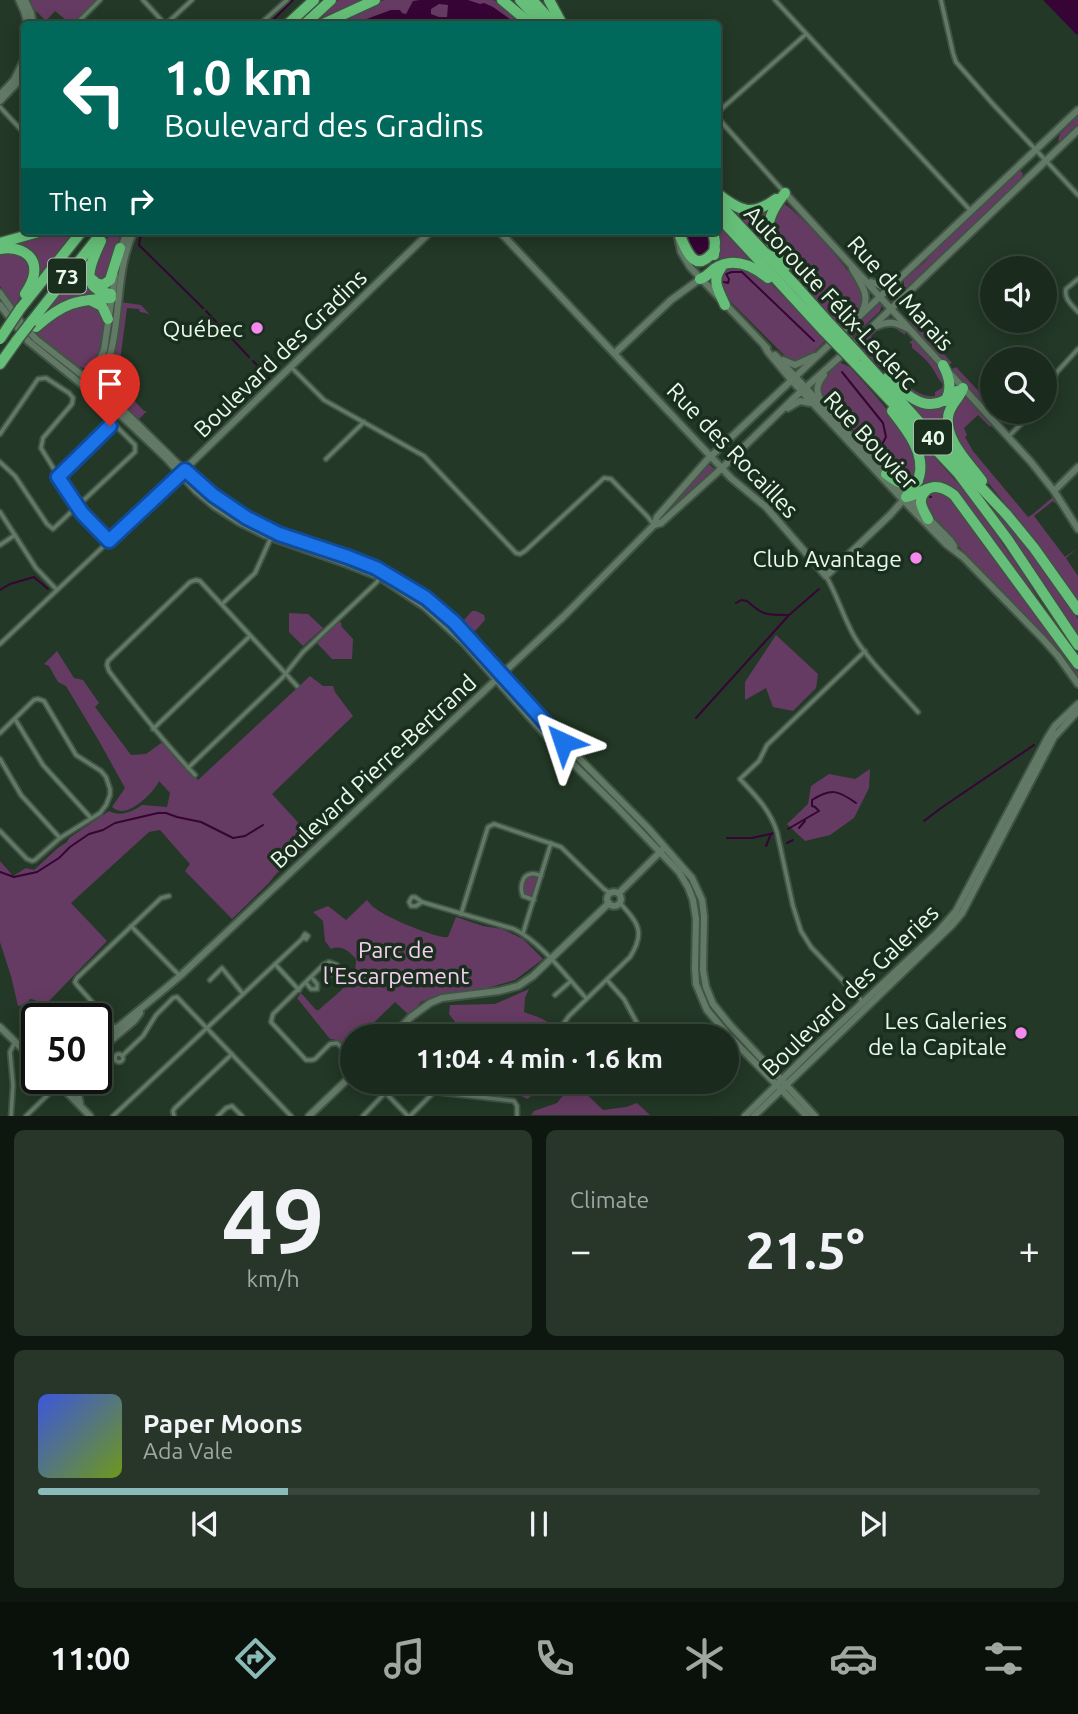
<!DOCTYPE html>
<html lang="en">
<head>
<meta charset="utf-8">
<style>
	body { margin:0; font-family:Ubuntu,sans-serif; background:#273629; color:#f1f3f6; height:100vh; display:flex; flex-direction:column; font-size:26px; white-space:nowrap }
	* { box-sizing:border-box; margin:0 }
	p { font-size:23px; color:#9fa7a3 }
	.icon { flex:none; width:38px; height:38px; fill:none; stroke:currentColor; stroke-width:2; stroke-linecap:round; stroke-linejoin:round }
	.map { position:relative; height:1116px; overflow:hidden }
	.panel { display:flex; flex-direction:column; gap:14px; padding:14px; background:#0e170f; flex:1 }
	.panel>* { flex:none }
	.top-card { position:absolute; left:21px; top:21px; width:700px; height:214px; border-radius:7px; box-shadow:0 4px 18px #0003,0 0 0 2px #38463b; background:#00695c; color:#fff; overflow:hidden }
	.fabs { position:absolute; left:980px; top:256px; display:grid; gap:14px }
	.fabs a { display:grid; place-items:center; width:77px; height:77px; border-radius:50%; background:#1a2a1c; box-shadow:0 4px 18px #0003,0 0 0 2px #38463b; font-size:35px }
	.speed { position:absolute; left:21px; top:1003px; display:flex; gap:14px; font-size:35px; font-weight:700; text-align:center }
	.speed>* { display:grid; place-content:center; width:91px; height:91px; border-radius:50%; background:#1a2a1c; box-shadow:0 4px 18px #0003,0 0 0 2px #38463b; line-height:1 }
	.speed .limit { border:4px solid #111; border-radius:10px; background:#fff; color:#111 }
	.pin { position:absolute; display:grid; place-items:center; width:60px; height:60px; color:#fff; margin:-72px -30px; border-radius:50% 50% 50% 0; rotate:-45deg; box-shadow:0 0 7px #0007 }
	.pin .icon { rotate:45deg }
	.me { position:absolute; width:77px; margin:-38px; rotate:318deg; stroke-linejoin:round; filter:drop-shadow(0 0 5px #0008) }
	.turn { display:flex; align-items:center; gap:24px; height:147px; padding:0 28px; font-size:32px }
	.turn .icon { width:91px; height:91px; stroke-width:2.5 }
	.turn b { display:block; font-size:49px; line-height:60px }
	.then { display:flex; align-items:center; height:66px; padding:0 28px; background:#0003; gap:14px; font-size:26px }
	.big { font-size:52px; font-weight:600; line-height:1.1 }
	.panel .widget { flex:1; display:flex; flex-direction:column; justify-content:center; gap:10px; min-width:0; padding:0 24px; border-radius:10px; background:#273629 }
	.panel .dial { align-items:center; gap:0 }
	.dial b { font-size:91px; line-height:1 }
	.song { display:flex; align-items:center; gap:21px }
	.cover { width:84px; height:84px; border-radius:10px; background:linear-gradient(135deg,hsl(230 70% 55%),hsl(80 70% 35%)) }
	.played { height:7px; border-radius:4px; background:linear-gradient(90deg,#8bbbb9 25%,#38463b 25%) }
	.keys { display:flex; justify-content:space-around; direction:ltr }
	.heat { display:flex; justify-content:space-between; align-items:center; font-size:38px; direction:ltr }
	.panel .tiles { flex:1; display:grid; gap:14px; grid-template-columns:1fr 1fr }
	.widget:last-child { grid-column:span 2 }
	.trip { position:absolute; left:340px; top:1024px; width:399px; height:70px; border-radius:35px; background:#1a2a1c; box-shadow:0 4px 18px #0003,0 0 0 2px #38463b; font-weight:600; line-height:70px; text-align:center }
	.tabs { display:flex; height:112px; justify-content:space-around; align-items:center; background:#0a110b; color:#9fa7a3 }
	.tabs .icon { width:49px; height:49px }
	.tabs .selected { color:#8bbbb9 }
	.tabs b { font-size:32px; color:#f1f3f6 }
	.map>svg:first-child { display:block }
	.green { fill:#663b63 }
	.water { fill:#360435; fill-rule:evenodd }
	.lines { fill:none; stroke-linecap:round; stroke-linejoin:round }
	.stream { stroke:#360435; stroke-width:2 }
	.street-casing { stroke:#405344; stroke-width:7 }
	.secondary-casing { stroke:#405344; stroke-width:10 }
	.highway-casing { stroke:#405344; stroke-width:13 }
	.street { stroke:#617965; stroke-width:3.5 }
	.secondary { stroke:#617965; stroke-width:6 }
	.highway { stroke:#65bf78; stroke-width:10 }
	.highway-bridge-casing { stroke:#405344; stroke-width:13; stroke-linecap:butt }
	.highway-bridge { stroke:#65bf78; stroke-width:10 }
	.route-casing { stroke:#114b97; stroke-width:18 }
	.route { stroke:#1a73e8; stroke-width:12 }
	.poi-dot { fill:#f589ef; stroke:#192e1d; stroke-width:2.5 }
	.labels { text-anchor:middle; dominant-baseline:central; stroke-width:7; stroke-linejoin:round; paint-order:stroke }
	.shield { fill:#192e1d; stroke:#acbbae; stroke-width:2 }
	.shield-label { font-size:21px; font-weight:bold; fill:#ebf8ec }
	.street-label { font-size:23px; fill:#ebf8ec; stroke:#192e1d }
	.poi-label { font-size:23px; fill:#ebf8ec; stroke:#192e1d; text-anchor:end }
	.park-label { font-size:23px; fill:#f5cff1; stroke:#192e1d }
</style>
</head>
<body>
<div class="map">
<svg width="1078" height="1116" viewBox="0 0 1078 1116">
	<rect width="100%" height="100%" fill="#233826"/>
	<g class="green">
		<path d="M25 0H100L76 24H71L55 11 46 21 36 11 31 13Z"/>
		<path d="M339 0H365L317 24H311Z"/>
		<path d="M384 0H493L501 4 527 24H332Z"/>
		<path d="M1078 116V127L1062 142 1058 141 1060 134Z"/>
		<path d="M1020 171 1023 173 1021 180 910 287H904V280L926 261 933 252 1016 173Z"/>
		<path d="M721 199 732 207 772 204 768 214 779 262Z"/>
		<path d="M784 204C798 210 857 278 863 293 863 295 863 303 863 305L841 328C822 307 742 231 784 204Z"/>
		<path d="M718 221 762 270 715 263 717 257Z"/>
		<path d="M52 231H78L33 286 34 263 1 245Z"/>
		<path d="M112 231H122C114 247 115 268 103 282L94 276C96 260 103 245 112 231Z"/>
		<path d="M94 246 90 261 98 294 43 316Z"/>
		<path d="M11 250 31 262 30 281 13 309 0 286V253Z"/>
		<path d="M730 266 744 268 761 274 803 315 826 340 810 356 794 363 789 360 724 295 719 275 721 271Z"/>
		<path d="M120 302 141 305 150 315 146 313 140 312 139 309 127 308 118 376 119 385 144 411H147L138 420 100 383Z"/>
		<path d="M879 304 882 305 880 311 851 339 847 334 853 326 876 305Z"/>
		<path d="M76 305H96L105 320C103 335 102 360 89 369 71 368 46 344 33 333L42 324Z"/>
		<path d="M912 319 952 363 947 365 909 323Z"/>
		<path d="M894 323 905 331V335L899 331 894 325 883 326 871 336 874 343V350C889 367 912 399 935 396V392L942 388 943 384C938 379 937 375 933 369 927 360 920 354 912 348V344L909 342 913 340 954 382 955 384C950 398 937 401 925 402L895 382 857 345 881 325Z"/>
		<path d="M839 362 850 367C868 388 906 427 914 451 916 461 916 469 914 478L900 480 820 394C819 380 830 371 839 362Z"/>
		<path d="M956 367 984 397 980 400 952 369Z"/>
		<path d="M898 394 918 405 955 397 947 425 976 479Z"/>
		<path d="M965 395 968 397 992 425 990 427 978 415 964 428 967 435 965 437 973 451 1028 517 1033 514 1053 497 1057 502 1055 503 1053 501 1034 516 1065 557 1078 548 1066 558 1078 576V600L1040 547 964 453 955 438 951 412Z"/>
		<path d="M907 426 969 496 1020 569 1069 648 954 491C940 479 932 481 916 488L921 482Z"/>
		<path d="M708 463 714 469 659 520H658Z"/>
		<path d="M937 491 949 495 998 558 1078 672V679L1046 638 926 512 925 496 930 492Z"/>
		<path d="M981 498 1009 523 1047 572 1078 619V640Z"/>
		<path d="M472 611H476L484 615 485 620 475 631 468 627 463 621Z"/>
		<path d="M289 613 308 614 323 628 303 646 289 632Z"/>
		<path d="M339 621 342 624 341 626 353 639 352 659H332L317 643Z"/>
		<path d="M776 635 818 674 816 688 793 711 773 707 766 688 745 700V682Z"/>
		<path d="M57 651 74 678 83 680 99 703 95 707 131 755 146 754 164 741 198 780 310 676 323 686H333L335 692 353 716 272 794 315 841 276 874 268 884 232 919 185 871 190 864 160 830 149 832 71 903 107 941 24 1027 19 1009 23 1008 26 1014 31 1013V1007L38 1003 35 1000 30 999 26 1005 18 1006 11 976 0 942V861L13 876 26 868 34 870 59 847 67 842 69 838 109 811C120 817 132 812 142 805L167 807 170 793 159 781C154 792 135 810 123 811 118 811 115 809 112 807L125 788 99 741 66 686 58 682 49 666 44 664Z"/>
		<path d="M870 769 869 788 854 818 830 835 805 841 787 824 808 804 811 786 829 774 855 779Z"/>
		<path d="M531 875 539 877 533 898 526 897 523 890 526 877Z"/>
		<path d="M367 900C368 901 373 908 375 908 385 917 437 939 448 937L456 917 483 926 502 929 523 939 543 959 515 980 487 988 432 997 421 1002 409 1015 395 1002 360 1036H352V1044L345 1050 337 1040 330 1039 297 998 301 993 316 1010H319C334 995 357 983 356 959 350 952 342 944 331 949L325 941 323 921 313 912 328 906 346 920Z"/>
		<path d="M529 989 525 998 524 1012C537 1017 554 1020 555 1036H463L462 1031 449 1014 450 1005 495 1004Z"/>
		<path d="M454 1082H546L533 1095 527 1099 509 1089 474 1094 450 1089Z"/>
		<path d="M578 1086 603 1110 626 1107 637 1103 650 1115H531L534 1111 557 1103 566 1092Z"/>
	</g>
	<g class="water">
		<path d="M420 0H468L480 4 484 3 493 7 517 24 480 23 473 24H405L401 21 396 24 375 19 361 21 391 10H400L402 13 406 14 413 1ZM439 4 448 5 447 17H439L431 14V9Z"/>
		<path d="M1043 0H1078V35L1076 34Z"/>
		<path d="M686 231H706C709 242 712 257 696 255L692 249Z"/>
	</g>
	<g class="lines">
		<g class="stream">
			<path d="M269 24 293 0"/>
			<path d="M147 231 140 238 139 245 203 308"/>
			<path d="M724 282 728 283 729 279 726 274 732 272H742L814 341"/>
			<path d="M206 311 249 357"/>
			<path d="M253 361 270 379"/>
			<path d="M842 372 883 423 886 437 877 453 900 475 906 478"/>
			<path d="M924 504 926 499 929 496 931 497"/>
			<path d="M0 590 10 584 34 577 48 589"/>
			<path d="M736 603 741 600 747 601C764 616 766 615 788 615"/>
			<path d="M696 718 789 615 819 589"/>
			<path d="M924 821 941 808 1034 745"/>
			<path d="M799 828 805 821"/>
			<path d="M788 829 819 811 815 807 812 806V800C831 788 838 790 856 803"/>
			<path d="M727 838H752L774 833"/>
			<path d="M787 843 793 840"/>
			<path d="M766 846 771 834"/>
			<path d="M0 872 14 877 37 872 59 858 70 847 89 834 103 830 115 823 158 813H166L177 817 201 822 233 838 245 836 263 825"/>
		</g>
		<g class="street-casing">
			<g id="street">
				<path d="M143 0 165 24"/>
				<path d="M775 0 971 211"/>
				<path d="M941 0 953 53 956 62 992 103 1078 195"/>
				<path d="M76 24 100 0"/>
				<path d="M166 24 192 0"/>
				<path d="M260 24 287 0"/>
				<path d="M0 107 24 133"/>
				<path d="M718 112 806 34"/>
				<path d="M718 118 784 192"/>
				<path d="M1078 279 1066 289C1064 299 1071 304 1078 312"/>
				<path d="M291 367 324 400 424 456 516 553 520 554 525 551 604 478 611 479 647 516 654 525"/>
				<path d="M1045 398 1057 372 1078 349"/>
				<path d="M0 434 38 379 46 378 69 393 73 398 72 404 43 438 41 448 77 507 109 541"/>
				<path d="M1008 437 1034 411"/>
				<path d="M326 459 364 422"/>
				<path d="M0 462 15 476 47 524 53 529 135 452V445L116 426H110L58 477"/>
				<path d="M0 512 36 568 57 590"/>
				<path d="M0 545 15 535"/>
				<path d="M826 576C837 595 843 616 854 636 869 662 898 689 918 712"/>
				<path d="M222 604 255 573 274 531"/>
				<path d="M0 644 180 474"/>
				<path d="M15 719 43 765 91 818"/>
				<path d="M153 729 250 636"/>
				<path d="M0 733 34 700 38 699 44 701 76 755 101 771 106 777 110 789V795L106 805 100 813 60 838 35 860 32 861 27 859 0 831"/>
				<path d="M0 759 21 795 60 838"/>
				<path d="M188 768 282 678 303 652 377 582 380 577"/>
				<path d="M195 775C164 742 136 707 109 671L107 665 108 661 190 582 196 580 200 581 297 686"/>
				<path d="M412 897H415L422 902 416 906H411L409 902Z"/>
				<path d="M534 900 523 896C520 889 521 875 531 874 532 873 540 875 541 876"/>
				<path d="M422 902 514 929C541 942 566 976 586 998"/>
				<path d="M461 914 487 830 488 827 494 824 561 847 604 889 610 893"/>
				<path d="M131 926 180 976"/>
				<path d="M523 933 551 843"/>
				<path d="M305 934 308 936 306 939 303 937Z"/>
				<path d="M275 964 299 990"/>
				<path d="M322 968 335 975 340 971 337 965 329 962 323 965 273 1014 271 1022 306 1060H312L315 1059 330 1044 337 1043 352 1057"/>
				<path d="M210 980 222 968 243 994"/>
				<path d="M607 980 624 999 644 1036"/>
				<path d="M306 983 311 989H317V984L313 979"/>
				<path d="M555 995 571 981"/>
				<path d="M863 1002 811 947 801 931 793 906 777 832C770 810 756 796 740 779L759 761 767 745 865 651"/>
				<path d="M116 1029 77 985 75 982 77 978 161 898 169 896"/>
				<path d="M439 1036H440"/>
				<path d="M560 1036 564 1023 569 1016 630 957C646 932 638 923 620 903"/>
				<path d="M625 1036 640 1028"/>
				<circle cx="119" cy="1058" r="4"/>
				<path d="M122 1056 143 1036 156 1015 173 998 177 997 291 1116"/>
				<path d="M375 1082 408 1116"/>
				<path d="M424 1082 434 1092"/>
				<path d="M579 1082 600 1086 618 1082H639"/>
				<path d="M11 1116 13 1085 10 1052 15 1042"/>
				<path d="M26 1116 59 1084"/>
				<path d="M113 1116 303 938"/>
				<path d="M174 1116 173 1111 175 1108 232 1054"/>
				<path d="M218 1116 226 1108 232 1106 242 1116"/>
				<path d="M363 1116 386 1092"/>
				<path d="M410 1116 434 1092 514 1101 517 1106V1116"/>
			</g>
		</g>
		<g class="secondary-casing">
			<g id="secondary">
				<path d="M19 0 24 11 28 24"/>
				<path d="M25 0 31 13 33 24"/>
				<path d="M0 95 14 80 24 60"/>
				<path d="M0 101 18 82 24 73"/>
				<path d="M785 193 1031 462 1054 491 1078 529"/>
				<path d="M499 231 731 478 766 507 826 576 890 515 906 497"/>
				<path d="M678 238 681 252 690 267 767 348"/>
				<path d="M119 252 128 231"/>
				<path d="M852 268C861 285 871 294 862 312"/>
				<path d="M871 282 881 286 896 279"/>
				<path d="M0 293 22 324 36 339 110 397 192 478 213 495 245 517 279 534 348 557 382 571 426 598 454 622 563 742 648 828 692 878 702 900 704 916 703 970 706 987 713 1004 730 1025 815 1116"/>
				<path d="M0 305 28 341 126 420 165 457 196 491 214 506 239 522 265 535 347 564 380 577 425 607 463 642 558 749 617 807 679 872 688 887 693 900 696 919 695 968 696 984 707 1010 729 1036 807 1116"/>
				<path d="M877 326C890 320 897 323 909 329"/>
				<path d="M765 347 768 352 792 381 904 501 946 544 963 557 1042 638 1058 656 1078 684"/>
				<path d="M615 353 671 300 700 279"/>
				<path d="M775 355 887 475"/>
				<path d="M783 360 795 365 815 356"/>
				<path d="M89 384 104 350 115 276"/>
				<path d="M95 387C102 376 108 364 111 351 121 312 116 268 134 231"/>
				<path d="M821 400C815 390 817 384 824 375"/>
				<path d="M788 408 800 401 811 403"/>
				<path d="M184 470 431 231"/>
				<path d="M894 483 950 540 954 546"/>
				<path d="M1054 491 1078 467"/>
				<path d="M654 525 661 523 722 468 795 397 851 347 1078 130"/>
				<circle cx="614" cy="899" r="7"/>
				<path d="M619 893 662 850"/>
				<path d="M0 1027 37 1063"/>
				<path d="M392 1036 411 1017 430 1003 442 998 499 991 518 986 533 976 609 903"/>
				<path d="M96 1045C124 1022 152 1000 180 976L564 616 654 525 657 517 707 460 1078 110"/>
				<path d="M96 1053 134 1021 140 1013"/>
				<path d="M53 1078 90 1116"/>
				<path d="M77 1078 76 1087 80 1103"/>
				<path d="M59 1084 69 1078"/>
				<path d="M309 1116 352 1075"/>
				<path d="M745 1116 814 1048 937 933 956 911 1048 737 1055 726 1078 704"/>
				<path d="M754 1116 952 925 962 913 1054 737 1078 711"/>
			</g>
		</g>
		<g class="highway-casing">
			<g id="highway">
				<path d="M502 0 531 24"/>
				<path d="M520 0 543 24"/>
				<path d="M532 0 554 24"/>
				<path d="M549 0 562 24"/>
				<path d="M288 24 314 0"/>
				<path d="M305 24 331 0"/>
				<path d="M323 24 375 0"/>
				<path d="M718 194C740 211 751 217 776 199"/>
				<path d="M718 203 798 288 831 325"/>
				<path d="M718 216 824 331"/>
				<path d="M678 231C686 249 694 277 715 250"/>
				<path d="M713 231 715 242 714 255"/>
				<path d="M101 241C91 263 77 288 111 294"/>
				<path d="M0 243 42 231"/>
				<path d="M0 249C17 246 37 253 34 274 33 281 29 288 25 294"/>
				<path d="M785 267C765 236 761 223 785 193"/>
				<path d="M721 268C711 281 719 291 725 305"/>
				<path d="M700 279C707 277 708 274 714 269 733 256 752 265 768 278"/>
				<path d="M93 280 96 283 103 285 110 280 120 248"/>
				<path d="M90 300 102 306 108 319"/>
				<path d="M20 309 82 231"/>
				<path d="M31 322 103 231"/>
				<path d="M36 327C63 303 76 300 111 298"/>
				<path d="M859 355 932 436"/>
				<path d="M0 364 17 340"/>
				<path d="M856 364 958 473 1008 540 1078 645"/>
				<path d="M943 365C949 376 953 389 945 401"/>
				<path d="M887 378C910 398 930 418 957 391"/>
				<path d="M963 388C960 398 949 405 948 417 945 441 969 463 982 481"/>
				<path d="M892 411C906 429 926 453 919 477 917 484 910 489 907 496"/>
				<path d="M942 446 1007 515 1034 548 1078 610"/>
				<path d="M886 474C899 483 902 487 918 481"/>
				<path d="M927 490C916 499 922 508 928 519"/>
				<path d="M906 497C927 493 931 478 954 495L1078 664"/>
			</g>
		</g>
		<use href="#street" class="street"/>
		<use href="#secondary" class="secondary"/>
		<use href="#highway" class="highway"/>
		<g class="highway-bridge-casing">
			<g id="highway-bridge">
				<path d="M831 325 859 355"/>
				<path d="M824 331 856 364"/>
				<path d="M0 339 20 309"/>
				<path d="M17 340 31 322"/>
			</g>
		</g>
		<use href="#highway-bridge" class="highway-bridge"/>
	</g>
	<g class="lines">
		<g class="route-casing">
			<path id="route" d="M110 426 58 477 82 513 109 541 185 470 213 495 247 518 279 534 348 557 376 568 426 598 454 622 563 742"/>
		</g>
		<use href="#route" class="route"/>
	</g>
	<g class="poi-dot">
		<circle cx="257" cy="328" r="7"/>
		<circle cx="916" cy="558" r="7"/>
		<circle cx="1021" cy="1033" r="7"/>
	</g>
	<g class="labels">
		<g class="shield">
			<rect x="48" y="258.5" width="38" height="35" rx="5"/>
			<rect x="914" y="419.5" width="38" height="35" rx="5"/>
		</g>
		<g class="shield-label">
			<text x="67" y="276">73</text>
			<text x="933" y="437">40</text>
		</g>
		<g class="street-label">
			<text transform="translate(901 293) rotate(48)">Rue du Marais</text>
			<text transform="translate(831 297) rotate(47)">Autoroute Félix-Leclerc</text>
			<text transform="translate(280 353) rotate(-44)">Boulevard des Gradins</text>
			<text transform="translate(871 440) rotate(47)">Rue Bouvier</text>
			<text transform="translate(733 450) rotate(46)">Rue des Rocailles</text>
			<text transform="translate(373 771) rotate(-43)">Boulevard Pierre-Bertrand</text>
			<text transform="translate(850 990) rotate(-44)">Boulevard des Galeries</text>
		</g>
		<g class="poi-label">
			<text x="243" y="328">Québec</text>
			<text x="902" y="558">Club Avantage</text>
			<text x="1007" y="1020">Les Galeries<tspan x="1007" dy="26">de la Capitale</tspan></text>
		</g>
		<g class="park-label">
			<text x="396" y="949">Parc de<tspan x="396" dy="26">l'Escarpement</tspan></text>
		</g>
	</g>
</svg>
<div class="fabs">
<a><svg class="icon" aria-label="sound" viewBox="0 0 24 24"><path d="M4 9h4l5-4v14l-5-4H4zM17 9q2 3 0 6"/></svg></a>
<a><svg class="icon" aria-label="search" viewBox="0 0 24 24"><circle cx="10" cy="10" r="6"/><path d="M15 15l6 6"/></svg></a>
</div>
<div class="speed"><div class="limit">50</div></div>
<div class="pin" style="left:110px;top:426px;background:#d93025"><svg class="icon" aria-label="arrive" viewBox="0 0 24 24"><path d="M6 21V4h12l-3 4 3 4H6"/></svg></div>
<svg class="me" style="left:563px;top:742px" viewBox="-20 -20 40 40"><path d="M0-17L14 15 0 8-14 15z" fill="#1a73e8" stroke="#fff" stroke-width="4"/></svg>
<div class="trip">11:04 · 4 min · 1.6 km</div>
<div class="top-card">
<div class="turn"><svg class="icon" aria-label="left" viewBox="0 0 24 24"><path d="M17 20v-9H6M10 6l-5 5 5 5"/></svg><div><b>1.0 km</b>Boulevard des Gradins</div></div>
<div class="then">Then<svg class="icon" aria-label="right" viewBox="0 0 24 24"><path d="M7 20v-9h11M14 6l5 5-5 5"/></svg></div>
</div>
</div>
<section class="panel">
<div class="tiles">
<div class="widget dial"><b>49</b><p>km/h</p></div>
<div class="widget"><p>Climate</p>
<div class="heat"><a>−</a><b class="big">21.5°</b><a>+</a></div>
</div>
<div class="widget">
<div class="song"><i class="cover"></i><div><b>Paper Moons</b><p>Ada Vale</p></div></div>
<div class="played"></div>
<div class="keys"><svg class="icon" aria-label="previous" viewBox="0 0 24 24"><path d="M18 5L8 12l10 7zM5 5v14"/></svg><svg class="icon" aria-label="pause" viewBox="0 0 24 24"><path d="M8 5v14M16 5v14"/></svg><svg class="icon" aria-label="next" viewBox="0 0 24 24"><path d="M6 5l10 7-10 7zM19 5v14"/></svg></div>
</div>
</div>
</section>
<nav class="tabs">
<b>11:00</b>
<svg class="icon selected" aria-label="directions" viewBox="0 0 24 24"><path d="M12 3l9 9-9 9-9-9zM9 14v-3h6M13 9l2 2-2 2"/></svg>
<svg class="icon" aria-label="music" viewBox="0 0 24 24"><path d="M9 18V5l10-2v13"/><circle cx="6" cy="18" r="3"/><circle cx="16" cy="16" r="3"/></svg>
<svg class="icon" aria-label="phone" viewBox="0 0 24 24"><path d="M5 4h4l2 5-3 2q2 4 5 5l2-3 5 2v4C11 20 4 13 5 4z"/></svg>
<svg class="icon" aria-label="climate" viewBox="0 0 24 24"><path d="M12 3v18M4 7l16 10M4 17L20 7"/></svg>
<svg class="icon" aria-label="car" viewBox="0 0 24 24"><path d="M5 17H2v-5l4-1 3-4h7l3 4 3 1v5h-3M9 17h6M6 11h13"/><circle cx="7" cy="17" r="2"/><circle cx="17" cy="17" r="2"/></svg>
<svg class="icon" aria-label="filters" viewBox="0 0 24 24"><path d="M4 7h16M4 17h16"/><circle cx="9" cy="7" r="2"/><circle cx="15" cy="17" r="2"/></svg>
</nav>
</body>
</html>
